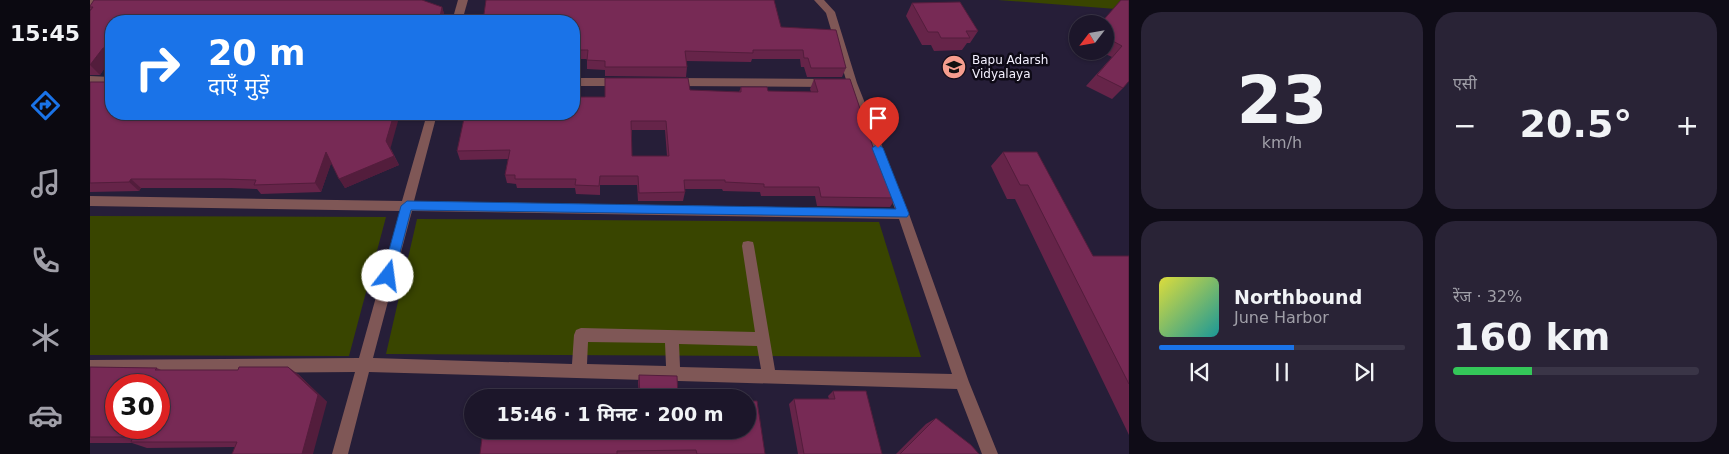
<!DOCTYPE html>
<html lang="hi">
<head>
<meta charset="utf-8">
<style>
	body { margin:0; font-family:"DejaVu Sans","Noto Sans Devanagari",sans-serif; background:#292336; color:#f1f3f6; height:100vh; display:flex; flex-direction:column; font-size:19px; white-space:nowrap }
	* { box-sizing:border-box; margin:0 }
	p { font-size:16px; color:#a09fa8 }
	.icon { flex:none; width:28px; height:28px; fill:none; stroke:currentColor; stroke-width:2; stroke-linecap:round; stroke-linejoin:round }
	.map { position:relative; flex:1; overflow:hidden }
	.panel { display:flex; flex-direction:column; gap:12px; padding:12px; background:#0f0c17; width:600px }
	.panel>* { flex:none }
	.guide { position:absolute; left:15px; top:15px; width:475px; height:105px; border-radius:20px; box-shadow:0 1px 4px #0004,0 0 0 1px #3a3547; background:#1a73e8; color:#fff; overflow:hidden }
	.needle { width:32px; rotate:239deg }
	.controls { position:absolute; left:979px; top:15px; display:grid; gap:10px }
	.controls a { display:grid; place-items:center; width:45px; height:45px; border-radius:50%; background:#1c162a; box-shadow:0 1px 4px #0004,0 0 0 1px #3a3547; font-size:25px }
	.speed { position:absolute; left:15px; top:374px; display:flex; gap:10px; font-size:25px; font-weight:700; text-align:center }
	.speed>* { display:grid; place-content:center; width:65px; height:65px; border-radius:50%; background:#1c162a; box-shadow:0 1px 4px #0004,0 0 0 1px #3a3547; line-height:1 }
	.speed .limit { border:8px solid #d22; background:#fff; color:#111 }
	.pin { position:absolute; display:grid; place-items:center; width:42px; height:42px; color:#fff; margin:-51px -21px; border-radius:50% 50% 50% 0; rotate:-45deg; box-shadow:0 0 5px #0007 }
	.pin .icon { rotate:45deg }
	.me { position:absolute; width:55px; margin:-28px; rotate:15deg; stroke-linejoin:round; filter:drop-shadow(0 0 4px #0008) }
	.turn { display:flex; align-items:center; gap:18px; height:105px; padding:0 20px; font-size:22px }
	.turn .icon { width:65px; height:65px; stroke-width:2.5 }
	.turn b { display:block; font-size:35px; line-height:42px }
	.big { font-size:38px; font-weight:700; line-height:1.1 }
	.panel .widget { flex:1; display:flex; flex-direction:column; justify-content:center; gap:8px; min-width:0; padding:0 18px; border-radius:20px; background:#292336 }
	.panel .dial { align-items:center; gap:0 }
	.dial b { font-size:65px; line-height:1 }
	.song { display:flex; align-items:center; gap:15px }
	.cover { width:60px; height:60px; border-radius:8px; background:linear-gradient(135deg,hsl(60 70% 55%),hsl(180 70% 35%)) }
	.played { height:5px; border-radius:2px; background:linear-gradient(90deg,#1a73e8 55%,#3a3547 55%) }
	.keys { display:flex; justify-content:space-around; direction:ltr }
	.heat { display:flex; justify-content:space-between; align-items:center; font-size:28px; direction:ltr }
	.charge { height:8px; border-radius:4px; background:linear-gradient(90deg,#34c759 32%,#3a3547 0) }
	.panel .tiles { flex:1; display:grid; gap:12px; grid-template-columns:repeat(2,1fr) }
	.trip { position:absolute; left:374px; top:389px; width:292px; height:50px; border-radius:25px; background:#1c162a; box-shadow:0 1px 4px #0004,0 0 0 1px #3a3547; font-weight:700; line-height:50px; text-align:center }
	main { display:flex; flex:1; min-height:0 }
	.menu { display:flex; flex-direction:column; width:90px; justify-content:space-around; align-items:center; background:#0b0911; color:#a09fa8 }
	.menu .icon { width:35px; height:35px }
	.menu .on { color:#1a73e8 }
	.menu b { font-size:22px; color:#f1f3f6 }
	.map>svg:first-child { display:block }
	.green { fill:#394500 }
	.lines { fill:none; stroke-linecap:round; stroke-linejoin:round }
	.minor { fill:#7f5756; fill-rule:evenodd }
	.wall { fill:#662449; fill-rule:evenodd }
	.shaded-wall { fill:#531d3c }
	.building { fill:#772a55; stroke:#531d3c; fill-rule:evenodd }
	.route { fill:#1a73e8; stroke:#114b97 }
	.labels { text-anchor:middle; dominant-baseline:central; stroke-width:5; stroke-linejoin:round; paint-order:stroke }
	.poi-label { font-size:12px; fill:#f3f0fe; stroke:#0e0a16; text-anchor:start }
</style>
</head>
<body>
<main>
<nav class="menu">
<b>15:45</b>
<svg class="icon on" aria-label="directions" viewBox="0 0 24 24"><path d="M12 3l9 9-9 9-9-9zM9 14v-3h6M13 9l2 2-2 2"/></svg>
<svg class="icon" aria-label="music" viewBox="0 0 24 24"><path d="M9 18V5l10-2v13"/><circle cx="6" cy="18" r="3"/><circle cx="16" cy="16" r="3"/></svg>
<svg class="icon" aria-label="phone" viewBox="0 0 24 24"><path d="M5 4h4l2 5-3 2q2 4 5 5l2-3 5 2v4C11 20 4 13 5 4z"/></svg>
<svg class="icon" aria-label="climate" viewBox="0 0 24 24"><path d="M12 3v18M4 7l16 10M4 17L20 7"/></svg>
<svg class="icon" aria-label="car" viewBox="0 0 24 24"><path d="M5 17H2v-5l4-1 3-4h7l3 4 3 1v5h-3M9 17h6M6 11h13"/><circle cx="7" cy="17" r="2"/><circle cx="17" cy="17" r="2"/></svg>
</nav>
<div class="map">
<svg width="1039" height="454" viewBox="0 0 1039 454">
	<rect width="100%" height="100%" fill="#261e38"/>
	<g class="green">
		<path d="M908 0H1039V10Z"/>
		<path d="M0 216 296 217 259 356 0 355Z"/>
		<path d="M327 219 789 222 831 357 296 354Z"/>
	</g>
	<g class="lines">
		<g class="minor">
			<path d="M0 0H12L0 7Z"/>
			<path d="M368 0H378L372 21H362Z"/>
			<path d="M724 0H734L745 12 767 83 819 214 879 382 908 454H892L867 389 279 372 258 454H242L265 372 0 374V360L269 358 310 211 0 206V196L312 201 337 114H347L324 201 805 209 757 83 736 13ZM322 211 809 219 862 374 685 370 664 246 663 242 658 241 653 242 652 246 665 332 491 328 486 330 484 335 482 364 283 358ZM498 342 575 343 576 366 497 364ZM589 344 667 346 671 369 590 367Z"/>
			<path d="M0 76 21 77V83L0 84Z"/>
			<path d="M484 78H531L536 82 531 86H484Z"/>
			<path d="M584 78 739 79 744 83 739 87 584 86 579 82Z"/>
		</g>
	</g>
	<g class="wall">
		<path d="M1031 0 1033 88 1022 99 996 86 1022 57 1011 52 1015 51V24Z"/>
		<path d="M822 3 888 31 880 43H877L872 50 844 51 841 45H832L816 16Z"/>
		<path d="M0 6 352 7 355 17 21 21V58L10 75H0V11L1 10 0 9Z"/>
		<path d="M484 21 691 27 756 68 752 77H717L714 67H711L710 59H662L661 62 596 61 597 67 596 77 515 76V70L497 69V59H484Z"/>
		<path d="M724 79 783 147 806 198 800 207 727 206 725 196H671L670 192 633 191 632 189H594L595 192 593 201H548L547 185H510V195L486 194 485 188H427L426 184 417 183 415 175 418 159 370 160 367 151 515 97 600 90 649 92 651 87 678 91 721 92 720 89ZM542 130H575L577 156H542Z"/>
		<path d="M0 82 301 149 309 165 255 188 241 163 231 192 171 194 167 189 141 188H51L49 191 0 192Z"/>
		<path d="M913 152 1003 256H1039V435L925 199H917L901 166Z"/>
		<path d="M0 367 67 368 71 370 208 374 237 402 145 447 57 448 42 443H0Z"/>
		<path d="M549 375 588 398H549L548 382Z"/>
		<path d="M743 391 792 454H708L699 404 704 399H739L738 396Z"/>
		<path d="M846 418 889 454H806L836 424Z"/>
		<path d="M393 430 675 454H390Z"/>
	</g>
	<g class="shaded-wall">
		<path d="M352 7 355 17 354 21H349Z"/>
		<path d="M13 48 21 57V58L10 75 0 65Z"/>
		<path d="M304 114H310L300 150 296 141Z"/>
		<path d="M236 152 242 161 231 192 225 183Z"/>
		<path d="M304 156 309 165 255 188 249 179Z"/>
		<path d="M41 179 51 188 49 191 39 182Z"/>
		<path d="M198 367 208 374 237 402 223 454H212Z"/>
	</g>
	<g class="building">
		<path d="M4 0H332L352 7 349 21H21V48H13L0 65V11L3 7H0V6Z"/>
		<path d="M396 0H684L691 27 746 30 756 68H721L718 58H714L713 50H663V53L595 51 597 67H515V61L497 60 498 50H484V21H393Z"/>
		<path d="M1031 0H1039V81L1033 88 1007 75 1032 46 1021 40 1023 37 1019 35 1021 33 1015 31V24H1010Z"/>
		<path d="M870 2 888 31H876L880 38H851L848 32H838L822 3Z"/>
		<path d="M515 78H598L600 90 651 92V87H677L678 91 728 92 724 79H760L783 147 788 148 806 198 731 197 729 187H674V184L635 182V180H594L595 192 549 193 548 176H510L509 186 485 185 486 179H425V175H415L420 150 367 151 375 114H484V97H515ZM541 121H576L579 156H542Z"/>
		<path d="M0 82H21V114H304L296 141 304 156 249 179 236 152 225 183 164 185 166 180 133 179H41L39 182 0 183Z"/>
		<path d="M913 152H947L1003 256H1039V384L938 185H930Z"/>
		<path d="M0 367 67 368 65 370H148L149 367H198L228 395 212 454H142L147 442H41L43 437H0ZM26 385H69V428H26Z"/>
		<path d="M549 375 587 376 588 398H550Z"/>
		<path d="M743 391H776L792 454H714L704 399H745Z"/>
		<path d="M658 401H667L675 454H607L606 450 527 451V454H390L393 430H658Z"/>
		<path d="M846 418 881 445 889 454H810Z"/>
	</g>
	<path class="route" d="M788 144 793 148 819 214 817 217 321 210 304 276 302 280 298 282 294 280 292 276 311 206 317 201 806 209 782 148Z"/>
	<defs>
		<g id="school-disc" transform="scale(1.25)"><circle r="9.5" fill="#f59d8e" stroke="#0e0a16"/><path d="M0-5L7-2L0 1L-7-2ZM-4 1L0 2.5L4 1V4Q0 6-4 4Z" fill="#111"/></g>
	</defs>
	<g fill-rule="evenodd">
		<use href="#school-disc" x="864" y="67"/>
	</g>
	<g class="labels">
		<g class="poi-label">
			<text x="882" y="60">Bapu Adarsh<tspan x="882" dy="14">Vidyalaya</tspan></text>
		</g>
	</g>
</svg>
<div class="controls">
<a><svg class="needle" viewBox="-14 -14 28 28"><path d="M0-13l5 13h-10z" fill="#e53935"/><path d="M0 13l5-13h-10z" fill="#a09fa8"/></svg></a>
</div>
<div class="speed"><div class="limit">30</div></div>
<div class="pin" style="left:788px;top:148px;background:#d93025"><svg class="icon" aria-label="arrive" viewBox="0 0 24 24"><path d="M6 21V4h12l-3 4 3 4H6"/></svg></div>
<svg class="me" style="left:298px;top:276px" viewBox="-20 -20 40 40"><circle r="19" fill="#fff"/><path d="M0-13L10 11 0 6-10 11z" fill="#1a73e8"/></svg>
<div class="trip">15:46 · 1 मिनट · 200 m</div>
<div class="guide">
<div class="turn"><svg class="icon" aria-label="right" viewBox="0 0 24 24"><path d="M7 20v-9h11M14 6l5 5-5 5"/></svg><div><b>20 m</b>दाएँ मुड़ें</div></div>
</div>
</div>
<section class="panel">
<div class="tiles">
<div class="widget dial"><b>23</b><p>km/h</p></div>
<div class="widget"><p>एसी</p>
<div class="heat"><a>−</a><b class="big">20.5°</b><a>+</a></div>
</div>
<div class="widget">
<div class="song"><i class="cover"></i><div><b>Northbound</b><p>June Harbor</p></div></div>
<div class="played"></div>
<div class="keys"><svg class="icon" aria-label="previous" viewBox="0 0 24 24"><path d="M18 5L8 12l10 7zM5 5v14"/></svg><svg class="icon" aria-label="pause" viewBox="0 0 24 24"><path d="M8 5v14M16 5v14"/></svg><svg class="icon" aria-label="next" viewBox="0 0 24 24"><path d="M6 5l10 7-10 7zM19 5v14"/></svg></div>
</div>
<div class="widget"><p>रेंज · 32%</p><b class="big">160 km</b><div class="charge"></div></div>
</div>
</section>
</main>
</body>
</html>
